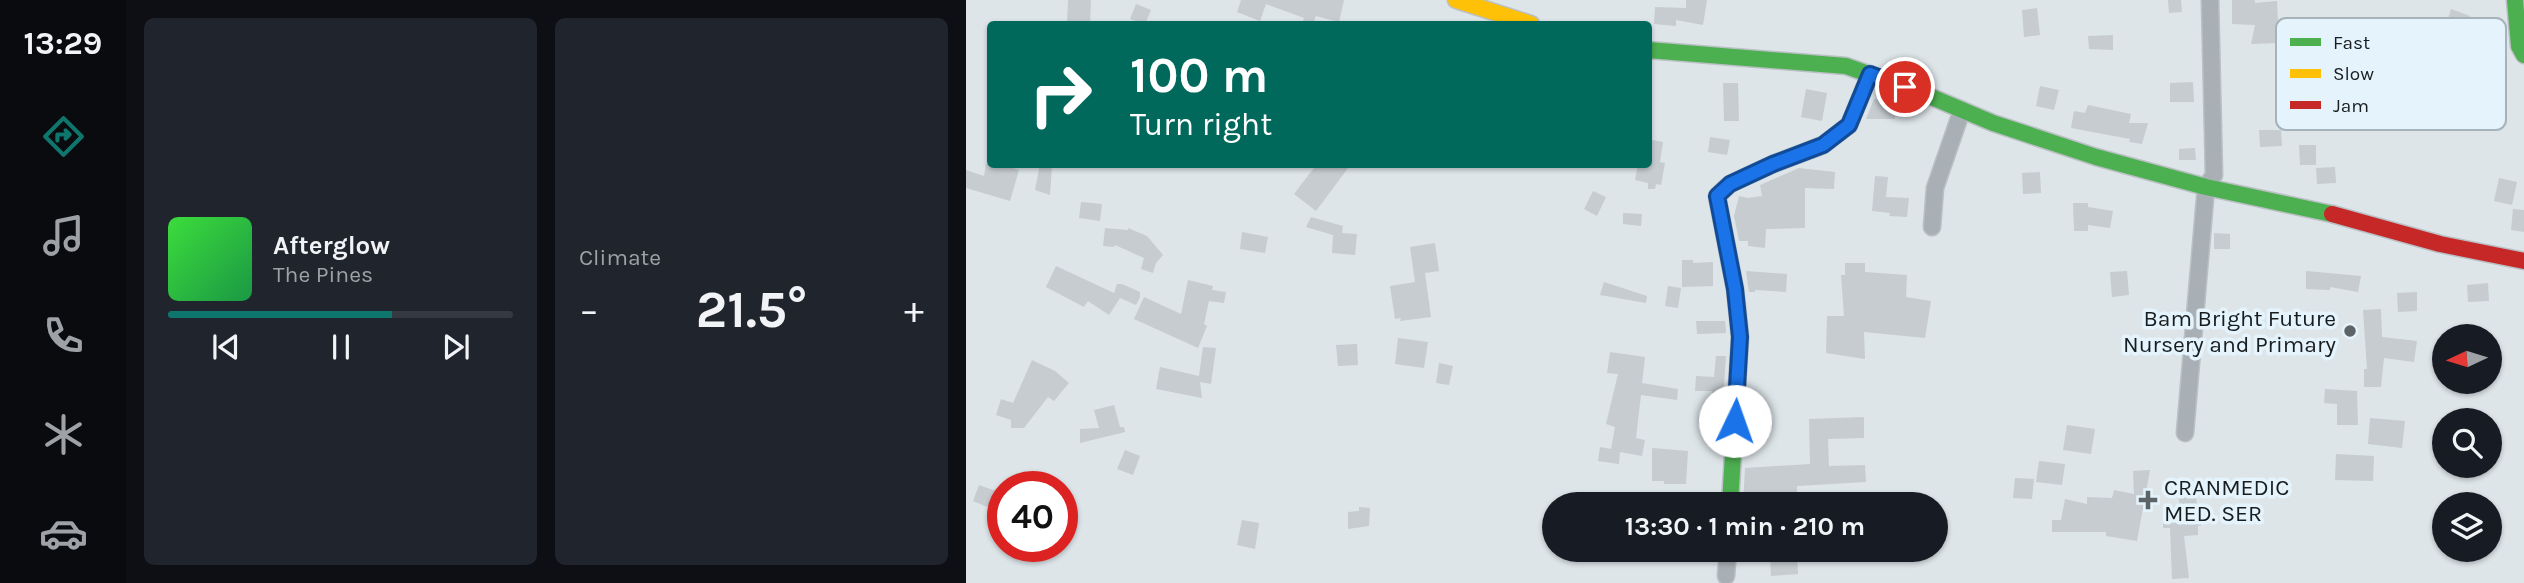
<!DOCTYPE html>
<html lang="en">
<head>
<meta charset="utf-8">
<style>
	body { margin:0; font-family:Karla,sans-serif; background:#20242c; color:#f1f3f6; height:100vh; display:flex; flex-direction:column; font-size:26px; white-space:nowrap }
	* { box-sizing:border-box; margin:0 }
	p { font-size:23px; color:#9ea1a6 }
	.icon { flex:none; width:38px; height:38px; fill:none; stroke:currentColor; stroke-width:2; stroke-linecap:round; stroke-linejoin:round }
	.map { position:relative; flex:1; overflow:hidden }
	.drawer { display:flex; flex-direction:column; gap:18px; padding:18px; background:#0d0f14; width:840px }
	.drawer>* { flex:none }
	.guide { position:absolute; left:21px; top:21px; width:665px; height:147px; border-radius:7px; box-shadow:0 2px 5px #0004; background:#00695c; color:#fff; overflow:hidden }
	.needle { width:46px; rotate:266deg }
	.buttons { position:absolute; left:1466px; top:324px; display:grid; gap:14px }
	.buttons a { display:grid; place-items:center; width:70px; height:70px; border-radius:50%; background:#171b24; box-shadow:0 2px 5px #0004; font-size:35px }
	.speed { position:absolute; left:21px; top:471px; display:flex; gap:14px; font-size:35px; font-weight:700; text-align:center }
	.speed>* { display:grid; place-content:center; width:91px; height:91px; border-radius:50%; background:#171b24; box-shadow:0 2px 5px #0004; line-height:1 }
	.speed .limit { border:10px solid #d22; background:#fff; color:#111 }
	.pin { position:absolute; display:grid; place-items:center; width:60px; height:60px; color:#fff; margin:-30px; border:4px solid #fff; border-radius:50%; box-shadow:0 2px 7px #0007 }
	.me { position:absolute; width:77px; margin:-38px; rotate:3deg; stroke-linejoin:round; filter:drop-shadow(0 0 5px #0008) }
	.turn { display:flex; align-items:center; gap:24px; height:147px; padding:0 28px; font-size:32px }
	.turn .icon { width:91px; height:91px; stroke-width:2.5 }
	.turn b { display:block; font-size:49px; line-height:60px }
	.big { font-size:52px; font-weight:700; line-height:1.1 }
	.drawer .tile { flex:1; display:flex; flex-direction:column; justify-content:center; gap:10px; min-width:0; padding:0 24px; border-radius:10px; background:#20242c }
	.song { display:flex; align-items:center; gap:21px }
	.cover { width:84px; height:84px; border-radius:10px; background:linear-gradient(135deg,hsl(120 70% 55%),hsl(140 70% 35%)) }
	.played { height:7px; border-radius:4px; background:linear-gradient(90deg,#0f766e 65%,#363941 65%) }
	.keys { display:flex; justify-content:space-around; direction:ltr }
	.heat { display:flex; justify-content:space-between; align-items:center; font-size:38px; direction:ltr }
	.drawer .tiles { flex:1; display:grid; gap:18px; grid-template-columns:repeat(2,1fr) }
	.trip { position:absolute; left:576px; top:492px; width:406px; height:70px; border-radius:35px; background:#171b24; box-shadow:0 2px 5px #0004; font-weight:700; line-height:70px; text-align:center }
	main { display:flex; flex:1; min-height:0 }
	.menu { display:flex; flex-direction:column; width:126px; justify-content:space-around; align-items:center; background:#090b0e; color:#9ea1a6 }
	.menu .icon { width:49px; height:49px }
	.menu .active { color:#0f766e }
	.menu b { font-size:32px; color:#f1f3f6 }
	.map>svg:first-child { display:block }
	.building { fill:#c6ccd0 }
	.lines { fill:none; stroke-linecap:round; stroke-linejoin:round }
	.street-casing { stroke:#bac0c4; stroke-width:19 }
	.fast-casing { stroke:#bac0c4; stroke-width:19 }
	.slow-casing { stroke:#bac0c4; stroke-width:19 }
	.jam-casing { stroke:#bac0c4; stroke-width:19 }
	.street { stroke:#a9b0b5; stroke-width:16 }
	.fast { stroke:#4caf50; stroke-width:16 }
	.slow { stroke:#ffc107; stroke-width:16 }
	.jam { stroke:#c62828; stroke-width:16 }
	.route-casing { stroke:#114b97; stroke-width:18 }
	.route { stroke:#1a73e8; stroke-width:12 }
	.poi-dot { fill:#5d6366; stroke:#e4f3fc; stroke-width:2.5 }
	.labels { text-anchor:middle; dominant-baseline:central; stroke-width:7; stroke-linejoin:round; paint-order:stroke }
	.poi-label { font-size:23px; fill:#181d20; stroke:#e4f3fc; text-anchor:end }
	.key { fill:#e4f3fc; stroke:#a7b3ba; stroke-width:2 }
	.key-label { font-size:19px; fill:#181d20 }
</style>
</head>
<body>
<main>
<nav class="menu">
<b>13:29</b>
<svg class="icon active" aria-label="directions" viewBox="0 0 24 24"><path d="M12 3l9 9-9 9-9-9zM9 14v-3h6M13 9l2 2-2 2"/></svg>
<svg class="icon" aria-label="music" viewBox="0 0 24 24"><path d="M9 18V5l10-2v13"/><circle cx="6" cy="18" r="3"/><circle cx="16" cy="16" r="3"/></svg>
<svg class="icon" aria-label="phone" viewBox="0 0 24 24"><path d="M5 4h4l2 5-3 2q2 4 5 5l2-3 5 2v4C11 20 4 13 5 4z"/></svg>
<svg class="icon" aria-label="climate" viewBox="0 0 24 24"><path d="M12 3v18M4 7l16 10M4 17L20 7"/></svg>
<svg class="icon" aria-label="car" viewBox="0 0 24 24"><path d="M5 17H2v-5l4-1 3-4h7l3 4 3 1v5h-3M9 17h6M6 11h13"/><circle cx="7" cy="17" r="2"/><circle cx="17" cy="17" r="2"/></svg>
</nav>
<section class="drawer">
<div class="tiles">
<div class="tile">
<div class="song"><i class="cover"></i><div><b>Afterglow</b><p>The Pines</p></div></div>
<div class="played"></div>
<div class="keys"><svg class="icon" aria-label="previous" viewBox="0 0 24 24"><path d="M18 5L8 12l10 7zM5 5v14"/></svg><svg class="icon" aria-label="pause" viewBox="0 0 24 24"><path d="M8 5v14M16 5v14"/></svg><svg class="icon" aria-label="next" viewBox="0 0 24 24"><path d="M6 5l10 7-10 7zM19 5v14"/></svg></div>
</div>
<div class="tile"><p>Climate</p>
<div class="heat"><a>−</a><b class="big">21.5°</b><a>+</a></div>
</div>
</div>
</section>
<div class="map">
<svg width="1558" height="583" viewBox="0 0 1558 583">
	<rect width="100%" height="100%" fill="#dde5e9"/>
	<g class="building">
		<path d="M102 0H125L124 24H101Z"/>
		<path d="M275 0H378L373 22 350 16 347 24H336L338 18 300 4 294 21 271 12Z"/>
		<path d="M720 0H741L737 25 710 20V26L688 24 689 7 720 8Z"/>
		<path d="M1202 0H1215L1216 12 1203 13Z"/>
		<path d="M1266 0H1289V3L1311 1 1313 43 1285 44 1289 25 1266 24Z"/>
		<path d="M170 4 185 10 179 24 164 19Z"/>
		<path d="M1071 8 1074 35 1058 37 1056 10Z"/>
		<path d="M1485 9 1504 16 1499 29 1481 22Z"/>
		<path d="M1147 35V50L1123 49 1122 36Z"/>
		<path d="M1227 82 1228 102H1204V83Z"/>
		<path d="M757 83H772L773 121H758Z"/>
		<path d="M1074 86 1093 90 1088 110 1070 106Z"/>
		<path d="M840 89 861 93 856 121 835 117Z"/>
		<path d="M908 99H929V119H900Z"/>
		<path d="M1122 105 1165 114 1163 123H1182L1176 144 1163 142 1164 139 1105 128 1108 111 1119 113Z"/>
		<path d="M1293 130H1315L1316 146 1294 147Z"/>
		<path d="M744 137 764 140 761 155 742 152Z"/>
		<path d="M682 139 697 142 694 162 699 163 695 185 690 184 689 189H682V183L669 180 672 164H682Z"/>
		<path d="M1333 145H1350V165H1334Z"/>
		<path d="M1229 148 1230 160H1213V149Z"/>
		<path d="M20 164H42V166L53 170 44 201 0 188V170L18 176Z"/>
		<path d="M74 164 86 165 84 195 69 190Z"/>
		<path d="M351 164H385L350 211 328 194Z"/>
		<path d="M1369 167 1370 183 1351 184 1350 168Z"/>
		<path d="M833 168 869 172 868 189 839 188V228L800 229 799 248 782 246V241H773L768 216 773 196 782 198 796 196 794 185Z"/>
		<path d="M1074 172 1075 193 1057 194 1056 173Z"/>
		<path d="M909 176 922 177 920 197 943 198 941 217 923 216 924 213 906 211Z"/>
		<path d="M1533 178 1551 182 1546 205 1528 201Z"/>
		<path d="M627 191 640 197 631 216 618 209Z"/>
		<path d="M115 202 136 204 134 221 113 218Z"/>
		<path d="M1107 203H1122V207L1147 211 1144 228 1122 225V231H1108Z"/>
		<path d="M1547 209 1558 210V232L1545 230Z"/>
		<path d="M657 213 676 214 675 226 657 224Z"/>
		<path d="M345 217 377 226 376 233 391 234 389 255 366 253 367 235 340 227Z"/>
		<path d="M139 228 162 230V228L181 236 197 255 190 263 187 273 175 269 178 258 149 245 148 247 137 246Z"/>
		<path d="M276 232 302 237 299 253 274 249Z"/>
		<path d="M1248 233 1264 234V249H1248Z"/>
		<path d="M469 243 473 271 459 273 465 317 434 321 435 318 429 319 424 286 449 282 444 247Z"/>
		<path d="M716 260H727V263L747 262V286L716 287Z"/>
		<path d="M879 263H899V272L941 275 940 297 965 301 959 338 898 332 899 359 860 353 861 316H878L875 275H879Z"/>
		<path d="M90 266 148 293 151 284H156L174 292V297L170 305 154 298 143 315 122 301 118 307 80 287Z"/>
		<path d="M780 271 821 274 820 292 789 290V292H783Z"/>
		<path d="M1161 271 1163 295 1146 297 1144 272Z"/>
		<path d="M1340 271 1395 276 1392 292 1364 287V290L1340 289Z"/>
		<path d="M222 280 247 286 246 290 260 292 258 303 243 301 238 324 241 326 232 348 168 319 178 297 215 314Z"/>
		<path d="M638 282 681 296 680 303 634 295Z"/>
		<path d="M1522 283 1523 301 1502 302 1501 285Z"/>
		<path d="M702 286 715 288 712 308 699 306Z"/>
		<path d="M1451 292V311L1432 312 1431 293Z"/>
		<path d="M1415 309 1416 337 1451 341 1448 362 1418 358 1415 387H1398V369H1401L1397 310Z"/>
		<path d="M730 321H759L760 333 731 334Z"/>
		<path d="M432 338 462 342 458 368 429 364Z"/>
		<path d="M391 344 392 365 372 366 370 345Z"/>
		<path d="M237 347 250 348 245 384 234 382 236 398 190 389 194 367 233 376Z"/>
		<path d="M644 352 679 357 676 383 712 389 711 400 675 395 670 438 679 440 676 456 654 452 653 464 632 461 634 447 645 449 649 427 640 424 652 374 641 373Z"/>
		<path d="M750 356H760L757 399 747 400 746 391H729L730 376 748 377Z"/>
		<path d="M66 360 89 371 103 383 88 401 82 397 58 428H45V420L30 415 35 399 47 403Z"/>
		<path d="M473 363 487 366 483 385 470 383Z"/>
		<path d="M1359 389 1391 391 1392 425H1371V404L1358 403Z"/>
		<path d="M148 405 154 427H158L159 432 114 443V429L133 428 128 410Z"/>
		<path d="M898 417V438L862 439 863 466 899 465 900 482 831 486V504H777L779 468 844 464 843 419Z"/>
		<path d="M1404 418 1439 421 1436 448 1402 444Z"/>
		<path d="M789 423H801L802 440H790Z"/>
		<path d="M1101 425 1129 429 1125 454 1097 450Z"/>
		<path d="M686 448 722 451 720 484H698V481H686Z"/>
		<path d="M159 450 174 456 167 475 151 469Z"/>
		<path d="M1370 454 1408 456 1407 481 1369 480Z"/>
		<path d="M1073 461 1099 464 1096 485 1070 482Z"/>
		<path d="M1184 470 1171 541 1140 536V532H1086V520H1095L1099 499 1121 504V497L1146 498 1148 490 1168 494 1167 471Z"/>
		<path d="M1049 478 1068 479 1066 499 1047 498Z"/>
		<path d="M13 485 30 491 24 508 7 501Z"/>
		<path d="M1230 489 1231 515H1234L1235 526H1232V535L1218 536 1223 578 1206 579 1204 528H1197V517L1210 516V511L1214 510 1212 491Z"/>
		<path d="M668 492V504H646L645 493Z"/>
		<path d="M393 507 404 508 403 526 382 529V512L393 511Z"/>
		<path d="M276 520 293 523 289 549 271 545Z"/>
		<path d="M831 552 832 574 805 576 804 554Z"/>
	</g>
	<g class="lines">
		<g class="street-casing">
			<g id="street">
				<path d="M966 227 969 188 996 110"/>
				<path d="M1219 433 1240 187 1248 175 1244 0"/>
				<path d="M760 576 762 550"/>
			</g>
		</g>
		<g class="fast-casing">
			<g id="fast">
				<path d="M1549 0 1553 46 1558 55"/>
				<path d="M682 50 880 66 956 93 1027 123 1130 157 1240 187 1366 214"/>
				<path d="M764 504 774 337 769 289 751 196 764 184 807 164 857 145 883 125 904 74"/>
			</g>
		</g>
		<g class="slow-casing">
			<path id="slow" d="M490 0 565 24"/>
		</g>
		<g class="jam-casing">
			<path id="jam" d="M1366 214 1474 244 1558 261"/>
		</g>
		<use href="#street" class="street"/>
		<use href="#fast" class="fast"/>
		<use href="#slow" class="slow"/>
		<use href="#jam" class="jam"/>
	</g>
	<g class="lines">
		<g class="route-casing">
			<path id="route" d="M769 421 774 337 769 289 751 196 764 184 807 164 857 145 883 125 904 74 939 87"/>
		</g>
		<use href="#route" class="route"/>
	</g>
	<g class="poi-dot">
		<circle cx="1384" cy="331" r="7"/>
		<path d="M1178.5 489.5h7v7h7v7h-7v7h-7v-7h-7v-7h7z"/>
	</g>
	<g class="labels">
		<g class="poi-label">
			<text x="1370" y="318">Bam Bright Future<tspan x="1370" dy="26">Nursery and Primary</tspan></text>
			<text x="1198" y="487" text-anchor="start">CRANMEDIC<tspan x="1198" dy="26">MED. SER</tspan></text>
		</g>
	</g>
	<rect x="1310" y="18" width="230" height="112" rx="10" class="key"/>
	<rect x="1324" y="38" width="31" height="8" fill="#4caf50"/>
	<rect x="1324" y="69" width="31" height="9" fill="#ffc107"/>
	<rect x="1324" y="101" width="31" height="8" fill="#c62828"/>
	<g class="key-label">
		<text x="1367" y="49">Fast</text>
		<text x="1367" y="80">Slow</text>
		<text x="1367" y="112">Jam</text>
	</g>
</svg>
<div class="buttons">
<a><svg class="needle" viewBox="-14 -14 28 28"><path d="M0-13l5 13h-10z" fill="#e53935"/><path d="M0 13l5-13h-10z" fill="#9ea1a6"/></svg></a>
<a><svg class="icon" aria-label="search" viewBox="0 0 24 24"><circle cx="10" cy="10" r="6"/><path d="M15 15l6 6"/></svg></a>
<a><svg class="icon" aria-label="layers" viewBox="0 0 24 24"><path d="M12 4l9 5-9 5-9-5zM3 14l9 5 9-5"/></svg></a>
</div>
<div class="speed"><div class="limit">40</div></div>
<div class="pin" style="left:939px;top:87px;background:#d93025"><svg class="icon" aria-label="arrive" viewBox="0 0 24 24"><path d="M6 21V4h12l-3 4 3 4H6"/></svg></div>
<svg class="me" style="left:769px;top:421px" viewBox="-20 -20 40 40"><circle r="19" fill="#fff"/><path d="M0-13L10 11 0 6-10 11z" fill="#1a73e8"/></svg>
<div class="trip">13:30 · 1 min · 210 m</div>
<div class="guide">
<div class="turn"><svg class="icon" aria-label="right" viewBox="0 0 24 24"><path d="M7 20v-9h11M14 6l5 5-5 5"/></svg><div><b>100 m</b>Turn right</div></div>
</div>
</div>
</main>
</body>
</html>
